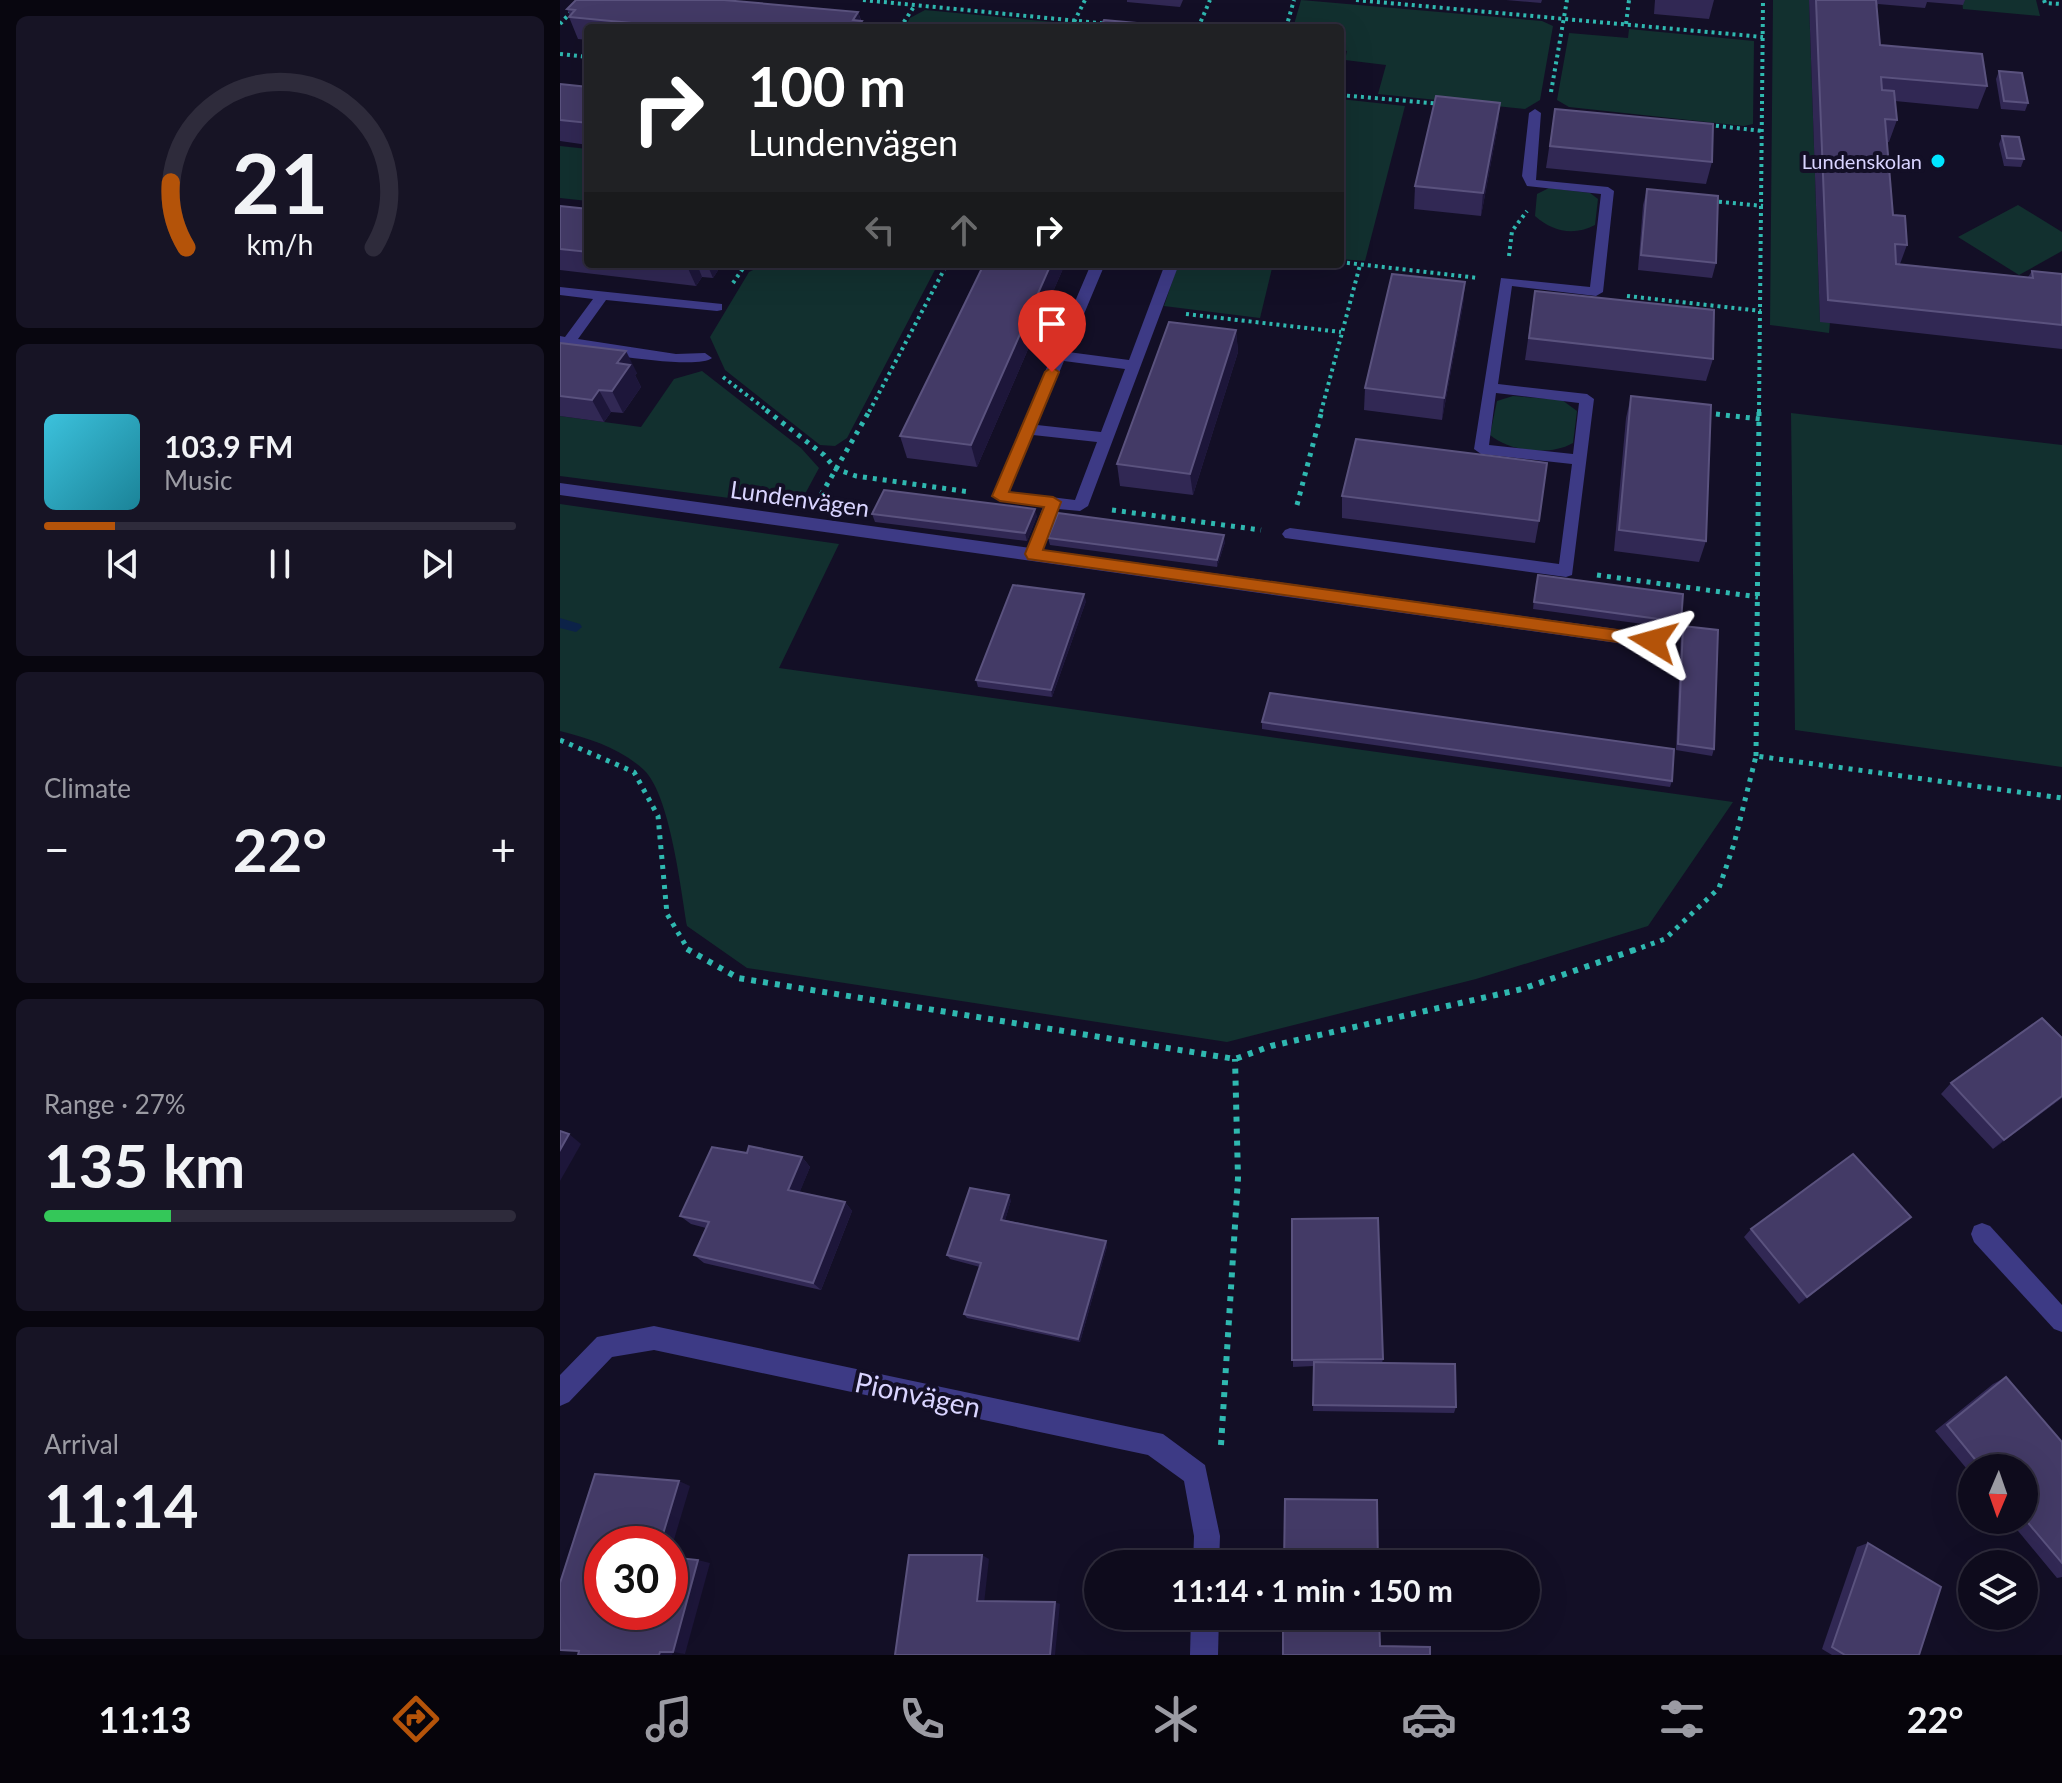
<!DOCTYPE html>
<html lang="en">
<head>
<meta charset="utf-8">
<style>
	body { margin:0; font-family:Lato,sans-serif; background:#171425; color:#f1f3f6; height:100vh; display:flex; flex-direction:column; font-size:30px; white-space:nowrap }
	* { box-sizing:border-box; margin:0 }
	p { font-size:26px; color:#9b9ba3 }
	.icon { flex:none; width:44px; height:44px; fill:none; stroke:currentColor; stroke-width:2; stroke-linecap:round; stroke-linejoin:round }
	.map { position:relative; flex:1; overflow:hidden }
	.drawer { display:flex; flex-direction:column; gap:16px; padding:16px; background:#08060f; width:560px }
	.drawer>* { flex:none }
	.top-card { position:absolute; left:24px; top:24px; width:760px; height:244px; border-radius:8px; box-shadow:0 8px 32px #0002,0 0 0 2px #2e2b3b; background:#202124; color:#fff; overflow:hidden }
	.needle { width:52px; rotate:182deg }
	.tools { position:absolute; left:1398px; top:1454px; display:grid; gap:16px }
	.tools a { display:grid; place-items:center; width:80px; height:80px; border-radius:50%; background:#0e0b1c; box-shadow:0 8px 32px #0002,0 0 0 2px #2e2b3b; font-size:40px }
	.speed { position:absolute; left:24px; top:1526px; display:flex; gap:16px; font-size:40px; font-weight:700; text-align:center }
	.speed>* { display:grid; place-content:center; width:104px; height:104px; border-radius:50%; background:#0e0b1c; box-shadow:0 8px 32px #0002,0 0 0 2px #2e2b3b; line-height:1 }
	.speed .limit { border:12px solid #d22; background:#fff; color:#111 }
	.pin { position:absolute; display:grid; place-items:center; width:68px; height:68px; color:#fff; margin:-82px -34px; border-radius:50% 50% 50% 0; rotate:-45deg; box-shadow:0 0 8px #0007 }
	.pin .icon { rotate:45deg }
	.me { position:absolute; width:88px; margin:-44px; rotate:278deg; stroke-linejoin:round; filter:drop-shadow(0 0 6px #0008) }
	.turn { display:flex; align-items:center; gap:28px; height:168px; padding:0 32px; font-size:36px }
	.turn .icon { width:104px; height:104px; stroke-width:2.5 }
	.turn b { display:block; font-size:56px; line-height:68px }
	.lanes { display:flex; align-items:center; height:76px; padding:0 32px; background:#0003; justify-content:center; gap:40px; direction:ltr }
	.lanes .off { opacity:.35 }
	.big { font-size:60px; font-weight:700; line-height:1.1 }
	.drawer .widget { flex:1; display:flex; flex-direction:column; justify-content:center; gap:12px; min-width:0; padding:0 28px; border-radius:12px; background:#171425 }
	.drawer .dial { align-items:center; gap:0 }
	.dial svg { height:208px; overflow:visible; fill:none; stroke:#2e2b3b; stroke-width:7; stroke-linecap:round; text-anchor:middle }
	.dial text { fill:#f1f3f6; stroke:none }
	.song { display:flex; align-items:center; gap:24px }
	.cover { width:96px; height:96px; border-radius:12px; background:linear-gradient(135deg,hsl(190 70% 55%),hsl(190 70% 35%)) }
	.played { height:8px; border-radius:4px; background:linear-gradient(90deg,#b45309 15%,#2e2b3b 15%) }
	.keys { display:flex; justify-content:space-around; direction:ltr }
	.heat { display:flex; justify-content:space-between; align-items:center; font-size:44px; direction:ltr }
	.charge { height:12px; border-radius:6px; background:linear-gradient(90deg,#34c759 27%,#2e2b3b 0) }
	.trip { position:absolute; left:524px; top:1550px; width:456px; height:80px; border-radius:40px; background:#0e0b1c; box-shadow:0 8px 32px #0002,0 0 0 2px #2e2b3b; font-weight:700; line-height:80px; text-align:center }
	.dock { display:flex; height:128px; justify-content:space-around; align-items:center; background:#06040b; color:#9b9ba3 }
	.dock .icon { width:56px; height:56px }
	.dock .current { color:#b45309 }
	.dock b { font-size:36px; color:#f1f3f6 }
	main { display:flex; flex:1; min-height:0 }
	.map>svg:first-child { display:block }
	.green { fill:#12302f }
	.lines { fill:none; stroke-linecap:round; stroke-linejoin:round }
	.stream { fill:#0c2248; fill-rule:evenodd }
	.path-far2 { stroke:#2fb8b0; stroke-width:4; stroke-dasharray:3 4; stroke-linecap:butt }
	.path-far1 { stroke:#2fb8b0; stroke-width:5; stroke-dasharray:4 6; stroke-linecap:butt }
	.path { stroke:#2fb8b0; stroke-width:6; stroke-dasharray:5 7; stroke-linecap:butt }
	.lane { fill:#3d3a85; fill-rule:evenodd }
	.street { fill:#3d3a85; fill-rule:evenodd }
	.wall { fill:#312854 }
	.shaded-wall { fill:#1d163a }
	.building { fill:#433a66; stroke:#5a527e; stroke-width:2 }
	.route { fill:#b45309; stroke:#753606; stroke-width:2 }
	.poi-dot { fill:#00e5ff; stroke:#130f26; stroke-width:3 }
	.labels { text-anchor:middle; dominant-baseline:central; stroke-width:8; stroke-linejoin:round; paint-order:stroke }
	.far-poi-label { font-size:20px; fill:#d9d4ff; stroke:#130f26; text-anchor:end }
	.street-label { font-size:24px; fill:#d9d4ff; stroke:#130f26 }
	.near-street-label { font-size:28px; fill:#d9d4ff; stroke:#130f26 }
</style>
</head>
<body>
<main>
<section class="drawer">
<div class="widget dial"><svg viewBox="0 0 100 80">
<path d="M14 69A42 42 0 1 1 86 69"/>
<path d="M14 69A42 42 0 0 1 8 44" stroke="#b45309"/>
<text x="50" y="56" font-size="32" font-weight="700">21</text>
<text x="50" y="72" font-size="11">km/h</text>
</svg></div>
<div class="widget">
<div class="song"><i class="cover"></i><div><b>103.9 FM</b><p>Music</p></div></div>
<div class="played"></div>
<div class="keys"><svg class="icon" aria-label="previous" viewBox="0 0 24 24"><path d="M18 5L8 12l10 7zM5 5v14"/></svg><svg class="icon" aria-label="pause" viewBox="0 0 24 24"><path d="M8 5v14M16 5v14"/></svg><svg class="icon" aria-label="next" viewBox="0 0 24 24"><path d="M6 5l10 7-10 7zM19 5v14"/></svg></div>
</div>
<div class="widget"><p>Climate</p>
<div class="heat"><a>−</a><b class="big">22°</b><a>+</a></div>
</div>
<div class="widget"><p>Range · 27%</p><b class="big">135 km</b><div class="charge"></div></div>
<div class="widget"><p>Arrival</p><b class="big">11:14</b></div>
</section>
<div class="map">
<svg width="1502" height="1655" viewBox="0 0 1502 1655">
	<rect width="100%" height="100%" fill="#130f26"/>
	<g class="green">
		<path d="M741 0 982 21 993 26 980 100 965 109 818 94 826 65 785 60 787 51 780 50V28H733Z"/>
		<path d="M1213 0H1249L1260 321 1270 322 1269 333 1210 325Z"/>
		<path d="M1402 0H1476L1480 16 1403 9Z"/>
		<path d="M365 10 504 23 502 28H344L350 18Z"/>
		<path d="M1069 29 1194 41 1193 124 1184 126 1009 107 997 100 1009 33 1068 38Z"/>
		<path d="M780 99 845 106 805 261 780 259Z"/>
		<path d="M0 146 28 149V201L0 198Z"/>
		<path d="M989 188 1030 193 1038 199 1035 225C1014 236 993 232 975 216L977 194Z"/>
		<path d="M1458 205 1502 232V251L1459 275 1398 237Z"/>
		<path d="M205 264H312L347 268 350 264H378L287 438 275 446 260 445 165 370 150 337 189 272Z"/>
		<path d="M618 264H713L700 318 604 306Z"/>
		<path d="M142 371 241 448 259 468 238 507 0 476V416L81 427 114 379Z"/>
		<path d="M953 396 1002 400 1017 411 1013 443C990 456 951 452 930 435L937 401Z"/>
		<path d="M1231 413 1502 445V767L1235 730Z"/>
		<path d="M0 504 279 544 219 668 1173 802 1088 926 916 979 667 1042 187 968 127 926C121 890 110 795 84 770 60 748 31 739 0 731Z"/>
	</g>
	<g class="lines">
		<path class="stream" d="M0 618 20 624 22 627 16 632 0 628Z"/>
		<g class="path-far2">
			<path d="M303 0 549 24"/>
			<path d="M796 0 1203 37"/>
			<path d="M1484 0 1485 3 1502 4"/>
			<path d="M0 24 22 0"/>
			<path d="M1066 24 1069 0"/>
			<path d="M340 28 355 5"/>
			<path d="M511 28 525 0"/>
			<path d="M638 28 650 0"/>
			<path d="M726 28 734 0"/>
			<path d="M0 54 28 57"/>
			<path d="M991 92 1007 0"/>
			<path d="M780 95 881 104"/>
			<path d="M1149 125 1203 131"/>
			<path d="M1152 201 1203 206"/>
			<path d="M949 256 952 231 967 211"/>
			<path d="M780 262 918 278"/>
			<path d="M173 283 186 264"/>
			<path d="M1067 296 1201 311"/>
			<path d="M626 314 781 332"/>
			<path d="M163 377 209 412"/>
			<path d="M309 412 387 264"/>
			<path d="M761 412 800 265"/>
			<path d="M1199 412 1203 0"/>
		</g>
		<g class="path-far1">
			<path d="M206 410 264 455 276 469 296 476 410 492"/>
			<path d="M1146 413 1200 419"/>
			<path d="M261 495 310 410"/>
			<path d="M737 505 762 410"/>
			<path d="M552 510 701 530"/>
			<path d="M1037 575 1198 597"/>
			<path d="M0 740 74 772 98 816 107 914 129 951"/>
			<path d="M1196 756 1199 410"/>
			<path d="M1072 951 1105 939 1159 888 1174 844 1196 756 1502 798"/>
		</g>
		<g class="path">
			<path d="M127 949 178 978 675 1059 711 1046 962 989 1077 949"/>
			<path d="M661 1445 678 1178 675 1059"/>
		</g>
		<g class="lane">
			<path d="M975 109 981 113 976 180 1048 187 1054 191 1043 292 1036 296 952 286 938 384 1027 394 1034 399 1012 575 1006 577 725 538 722 534 725 530 730 528 999 564 1012 464 921 454 914 449 941 278 1030 287 1041 194 967 186 962 176 969 113ZM936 393 1019 403 1013 454 929 445Z"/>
			<path d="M531 264H545L508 352 569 360 605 264H619L528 506 520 511 498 509 481 554 473 560 465 554 483 507 440 501 432 496ZM504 361 565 369 541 432 477 425ZM473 435 537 442 515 500 449 492Z"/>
			<path d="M0 287 162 304V310L157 311 46 300 18 339 116 354 145 353 152 358C137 371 24 351 0 346V336L5 337 33 299 0 295Z"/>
			<path d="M1422 1223 1430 1226 1502 1305V1332L1494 1329 1414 1242 1411 1234 1414 1226Z"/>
		</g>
		<g class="street">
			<path d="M0 483 1093 634 1102 641 1093 648 0 495Z"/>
			<path d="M94 1326 603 1434 645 1465 660 1536 659 1564H633L634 1536 624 1481 588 1455 94 1350 52 1357 9 1402 0 1406V1375L37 1337Z"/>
			<path d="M631 1616H659L658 1655H630Z"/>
		</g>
	</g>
	<g class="wall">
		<path d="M567 0H623L620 7 567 2Z"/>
		<path d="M946 0H982L981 3Z"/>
		<path d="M1095 0H1154L1149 19 1094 14Z"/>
		<path d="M1249 0H1405L1403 5 1367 2 1365 8 1318 4 1317 7 1320 45 1427 86 1418 109 1335 101 1337 120 1329 142H1327L1333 215 1347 245 1340 264 1468 277 1472 271 1502 274V349L1260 322Z"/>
		<path d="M7 9 298 12 304 28H28V40L18 39 9 17 10 16Z"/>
		<path d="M1439 71 1468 103 1465 111 1441 109 1436 79Z"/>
		<path d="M0 84 28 87V145L0 141Z"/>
		<path d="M940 103 938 125 921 216 854 209 855 186Z"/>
		<path d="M995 109 1152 162 1146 184 986 168Z"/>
		<path d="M1442 136 1464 159 1461 167 1444 166 1439 144Z"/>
		<path d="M1087 189 1156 263 1152 278 1078 270 1083 205Z"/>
		<path d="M0 206 28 209V264H162L153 278 142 277 136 286 0 270Z"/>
		<path d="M312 264H350L347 268Z"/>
		<path d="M505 264 417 467 347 458 340 436Z"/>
		<path d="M905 282 903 305 882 420 804 410 805 388Z"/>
		<path d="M975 291 1153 359 1146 381 965 360Z"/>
		<path d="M676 330 678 352 633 495 560 486 557 464Z"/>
		<path d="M0 343 77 373 75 375 81 387 63 413 51 412 44 422 0 416Z"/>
		<path d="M1071 396 1146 541 1139 562 1054 551 1066 418Z"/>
		<path d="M782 496 979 521 975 543 782 518Z"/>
		<path d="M312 514 477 516 467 541 315 522Z"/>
		<path d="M488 538 665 542 657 567 490 545Z"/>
		<path d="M976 582 1121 622 1119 629 973 609Z"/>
		<path d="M526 601 492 697 418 687 416 680Z"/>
		<path d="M1123 626 1154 749 1152 756 1116 750 1121 633Z"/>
		<path d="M702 722 1112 781 1110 787 702 729Z"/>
		<path d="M1502 1038V1098L1433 1149 1381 1094 1391 1083Z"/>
		<path d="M187 1153 242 1157 250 1167 239 1193 285 1202 292 1211 261 1290 144 1263 134 1255 146 1228 131 1224 120 1216Z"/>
		<path d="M451 1200 445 1220 546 1241 547 1246 520 1342 407 1318 404 1314 420 1267 390 1259 387 1255Z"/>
		<path d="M1351 1217 1239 1304 1184 1237 1191 1229Z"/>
		<path d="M732 1219 823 1359 822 1363 896 1407 894 1413 753 1411 754 1366 733 1367Z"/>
		<path d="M1446 1377 1502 1442V1577L1497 1578 1449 1520H1464V1468H1412V1475L1375 1431 1433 1384Z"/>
		<path d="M1308 1543 1359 1655H1272L1262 1649 1297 1547Z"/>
	</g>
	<g class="shaded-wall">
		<path d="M298 12 301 22 302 21 304 28H296L293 20Z"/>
		<path d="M940 103 938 125 921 216 923 193Z"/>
		<path d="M126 264H137L142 277 136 286Z"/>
		<path d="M147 264H162L153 278Z"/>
		<path d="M491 264H505L417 467 411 445Z"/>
		<path d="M905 282 903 305 882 420 884 398Z"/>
		<path d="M676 330 678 352 633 495 630 474Z"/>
		<path d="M66 351 77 373 75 375 81 387 63 413 52 391 57 363Z"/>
		<path d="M39 390 51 412 44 422 32 400Z"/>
		<path d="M475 509 477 516 467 541 465 533Z"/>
		<path d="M664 535 665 542 657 567V560Z"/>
		<path d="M524 594 526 601 492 697 491 690Z"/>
		<path d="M1502 1096V1098L1433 1149 1444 1140Z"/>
		<path d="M9 1134 21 1144 0 1181V1150Z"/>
		<path d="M242 1157 250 1167 237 1199 228 1190Z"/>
		<path d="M449 1195 451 1200 444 1224 441 1220Z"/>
		<path d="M285 1202 292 1211 261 1290 253 1283Z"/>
		<path d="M1351 1217 1341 1226 1239 1304 1247 1297Z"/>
		<path d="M546 1241 547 1246 520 1342 518 1339Z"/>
		<path d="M119 1481 130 1486 110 1553V1544H100Z"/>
		<path d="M422 1555 429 1559 424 1604 417 1601Z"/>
		<path d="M138 1560 150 1563 125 1654 113 1652Z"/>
		<path d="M495 1602 500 1604 495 1655H490Z"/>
		<path d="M100 1652 113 1653 112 1655H99Z"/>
	</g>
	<g class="building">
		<path d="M16 0H164L298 12 293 20 302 21 297 28H124L9 17 15 10 7 9Z"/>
		<path d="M1256 0H1316L1320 45 1422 54 1427 86 1321 77 1322 90 1334 91 1337 120 1325 119 1333 215 1345 216 1347 245 1335 244 1336 264 1473 278 1472 271 1502 274V325L1268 300Z"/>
		<path d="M544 20 600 25 598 28H540Z"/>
		<path d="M1439 71 1462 73 1468 103 1444 101Z"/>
		<path d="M0 84 28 87V123L0 120Z"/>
		<path d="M876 96 940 103 923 193 855 186Z"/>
		<path d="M995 109 1153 124 1152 162 990 146Z"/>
		<path d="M1442 136 1459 137 1464 159 1447 158Z"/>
		<path d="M1087 189 1158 196 1156 263 1081 255Z"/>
		<path d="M0 206 28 209V252L0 249Z"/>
		<path d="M424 264H491L411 445 340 436Z"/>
		<path d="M832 274 905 282 884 398 805 388Z"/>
		<path d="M975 291 1154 310 1153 359 969 338Z"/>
		<path d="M609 322 676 330 630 474 557 464Z"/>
		<path d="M0 343 66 351 57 363 70 365 52 391 39 390 32 400 0 396Z"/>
		<path d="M1071 396 1151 405 1146 541 1059 530Z"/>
		<path d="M796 439 987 463 979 521 782 496Z"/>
		<path d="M324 490 475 509 465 533 312 514Z"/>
		<path d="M498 513 664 535 657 560 488 538Z"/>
		<path d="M978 575 1123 594 1121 622 974 602Z"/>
		<path d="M453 585 524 594 491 690 416 680Z"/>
		<path d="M1123 626 1158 630 1154 749 1118 744Z"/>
		<path d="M710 693 1114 749 1112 781 702 722Z"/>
		<path d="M1482 1018 1502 1038V1096L1444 1140 1391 1083Z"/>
		<path d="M0 1131 9 1134 0 1150Z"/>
		<path d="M189 1146 242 1157 228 1190 285 1202 253 1283 134 1255 149 1222 120 1216 152 1147 187 1153Z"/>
		<path d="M1293 1154 1351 1217 1247 1297 1191 1229Z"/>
		<path d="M410 1188 449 1195 441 1220 546 1241 518 1339 404 1314 421 1263 387 1255Z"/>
		<path d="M818 1218 823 1359 732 1360V1219Z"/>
		<path d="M754 1362 895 1364 896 1407 753 1405Z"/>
		<path d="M1446 1377 1502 1442V1563L1464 1518V1468H1422L1387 1425Z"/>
		<path d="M35 1474 119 1481 100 1544H42V1612H110V1557L138 1560 113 1652H100L99 1655H18L19 1651 0 1650V1583Z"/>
		<path d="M725 1499 817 1500 818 1564H724Z"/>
		<path d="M1308 1543 1381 1587 1359 1655H1285L1272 1647Z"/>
		<path d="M349 1555H422L417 1601 495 1602 490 1655H335Z"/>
		<path d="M723 1616H819L820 1646 870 1647V1655H723Z"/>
	</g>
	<path class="route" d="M492 367 499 372 449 492 493 497 501 502 483 550 1093 635 1101 641 1093 647 468 559 465 554 484 507 440 501 432 496 485 372Z"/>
	<circle class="poi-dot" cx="1378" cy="161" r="8"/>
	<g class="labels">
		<g class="far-poi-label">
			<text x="1362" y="161">Lundenskolan</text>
		</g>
		<g class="street-label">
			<text transform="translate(240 498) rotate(8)">Lundenvägen</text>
		</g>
		<g class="near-street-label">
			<text transform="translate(358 1394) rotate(12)">Pionvägen</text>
		</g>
	</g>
</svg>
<div class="tools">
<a><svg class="needle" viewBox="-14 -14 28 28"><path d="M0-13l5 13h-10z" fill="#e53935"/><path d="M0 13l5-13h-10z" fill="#9b9ba3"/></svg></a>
<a><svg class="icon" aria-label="layers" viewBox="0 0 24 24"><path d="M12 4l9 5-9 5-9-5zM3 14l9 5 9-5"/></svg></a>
</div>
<div class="speed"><div class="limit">30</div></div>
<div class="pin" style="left:492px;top:372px;background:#d93025"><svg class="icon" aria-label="arrive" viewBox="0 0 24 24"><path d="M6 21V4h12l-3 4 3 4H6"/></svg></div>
<svg class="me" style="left:1093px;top:641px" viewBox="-20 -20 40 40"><path d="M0-17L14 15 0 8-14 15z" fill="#b45309" stroke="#fff" stroke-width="4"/></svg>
<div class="trip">11:14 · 1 min · 150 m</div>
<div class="top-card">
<div class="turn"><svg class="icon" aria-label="right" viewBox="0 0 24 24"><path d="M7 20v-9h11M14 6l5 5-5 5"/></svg><div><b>100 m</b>Lundenvägen</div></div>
<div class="lanes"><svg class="icon off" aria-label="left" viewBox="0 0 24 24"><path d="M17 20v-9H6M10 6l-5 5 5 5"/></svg><svg class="icon off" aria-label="ahead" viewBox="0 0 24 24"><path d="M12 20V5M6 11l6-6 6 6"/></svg><svg class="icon" aria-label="right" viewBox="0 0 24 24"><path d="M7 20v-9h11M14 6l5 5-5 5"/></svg></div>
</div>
</div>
</main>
<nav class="dock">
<b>11:13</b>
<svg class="icon current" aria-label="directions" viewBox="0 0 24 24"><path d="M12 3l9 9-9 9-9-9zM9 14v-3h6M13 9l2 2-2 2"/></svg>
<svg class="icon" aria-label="music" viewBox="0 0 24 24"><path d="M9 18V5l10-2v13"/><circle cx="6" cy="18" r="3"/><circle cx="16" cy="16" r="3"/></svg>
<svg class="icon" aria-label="phone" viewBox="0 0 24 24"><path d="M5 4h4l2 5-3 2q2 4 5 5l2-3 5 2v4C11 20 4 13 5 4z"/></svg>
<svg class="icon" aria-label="climate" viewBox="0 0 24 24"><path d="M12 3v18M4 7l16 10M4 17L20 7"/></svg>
<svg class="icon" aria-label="car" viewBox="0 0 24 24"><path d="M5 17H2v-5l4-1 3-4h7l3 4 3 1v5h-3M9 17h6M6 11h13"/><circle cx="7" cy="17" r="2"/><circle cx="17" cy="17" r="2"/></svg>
<svg class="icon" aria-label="filters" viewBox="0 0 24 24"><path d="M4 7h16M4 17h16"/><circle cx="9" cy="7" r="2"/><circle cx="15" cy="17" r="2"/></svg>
<b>22°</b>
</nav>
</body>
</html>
